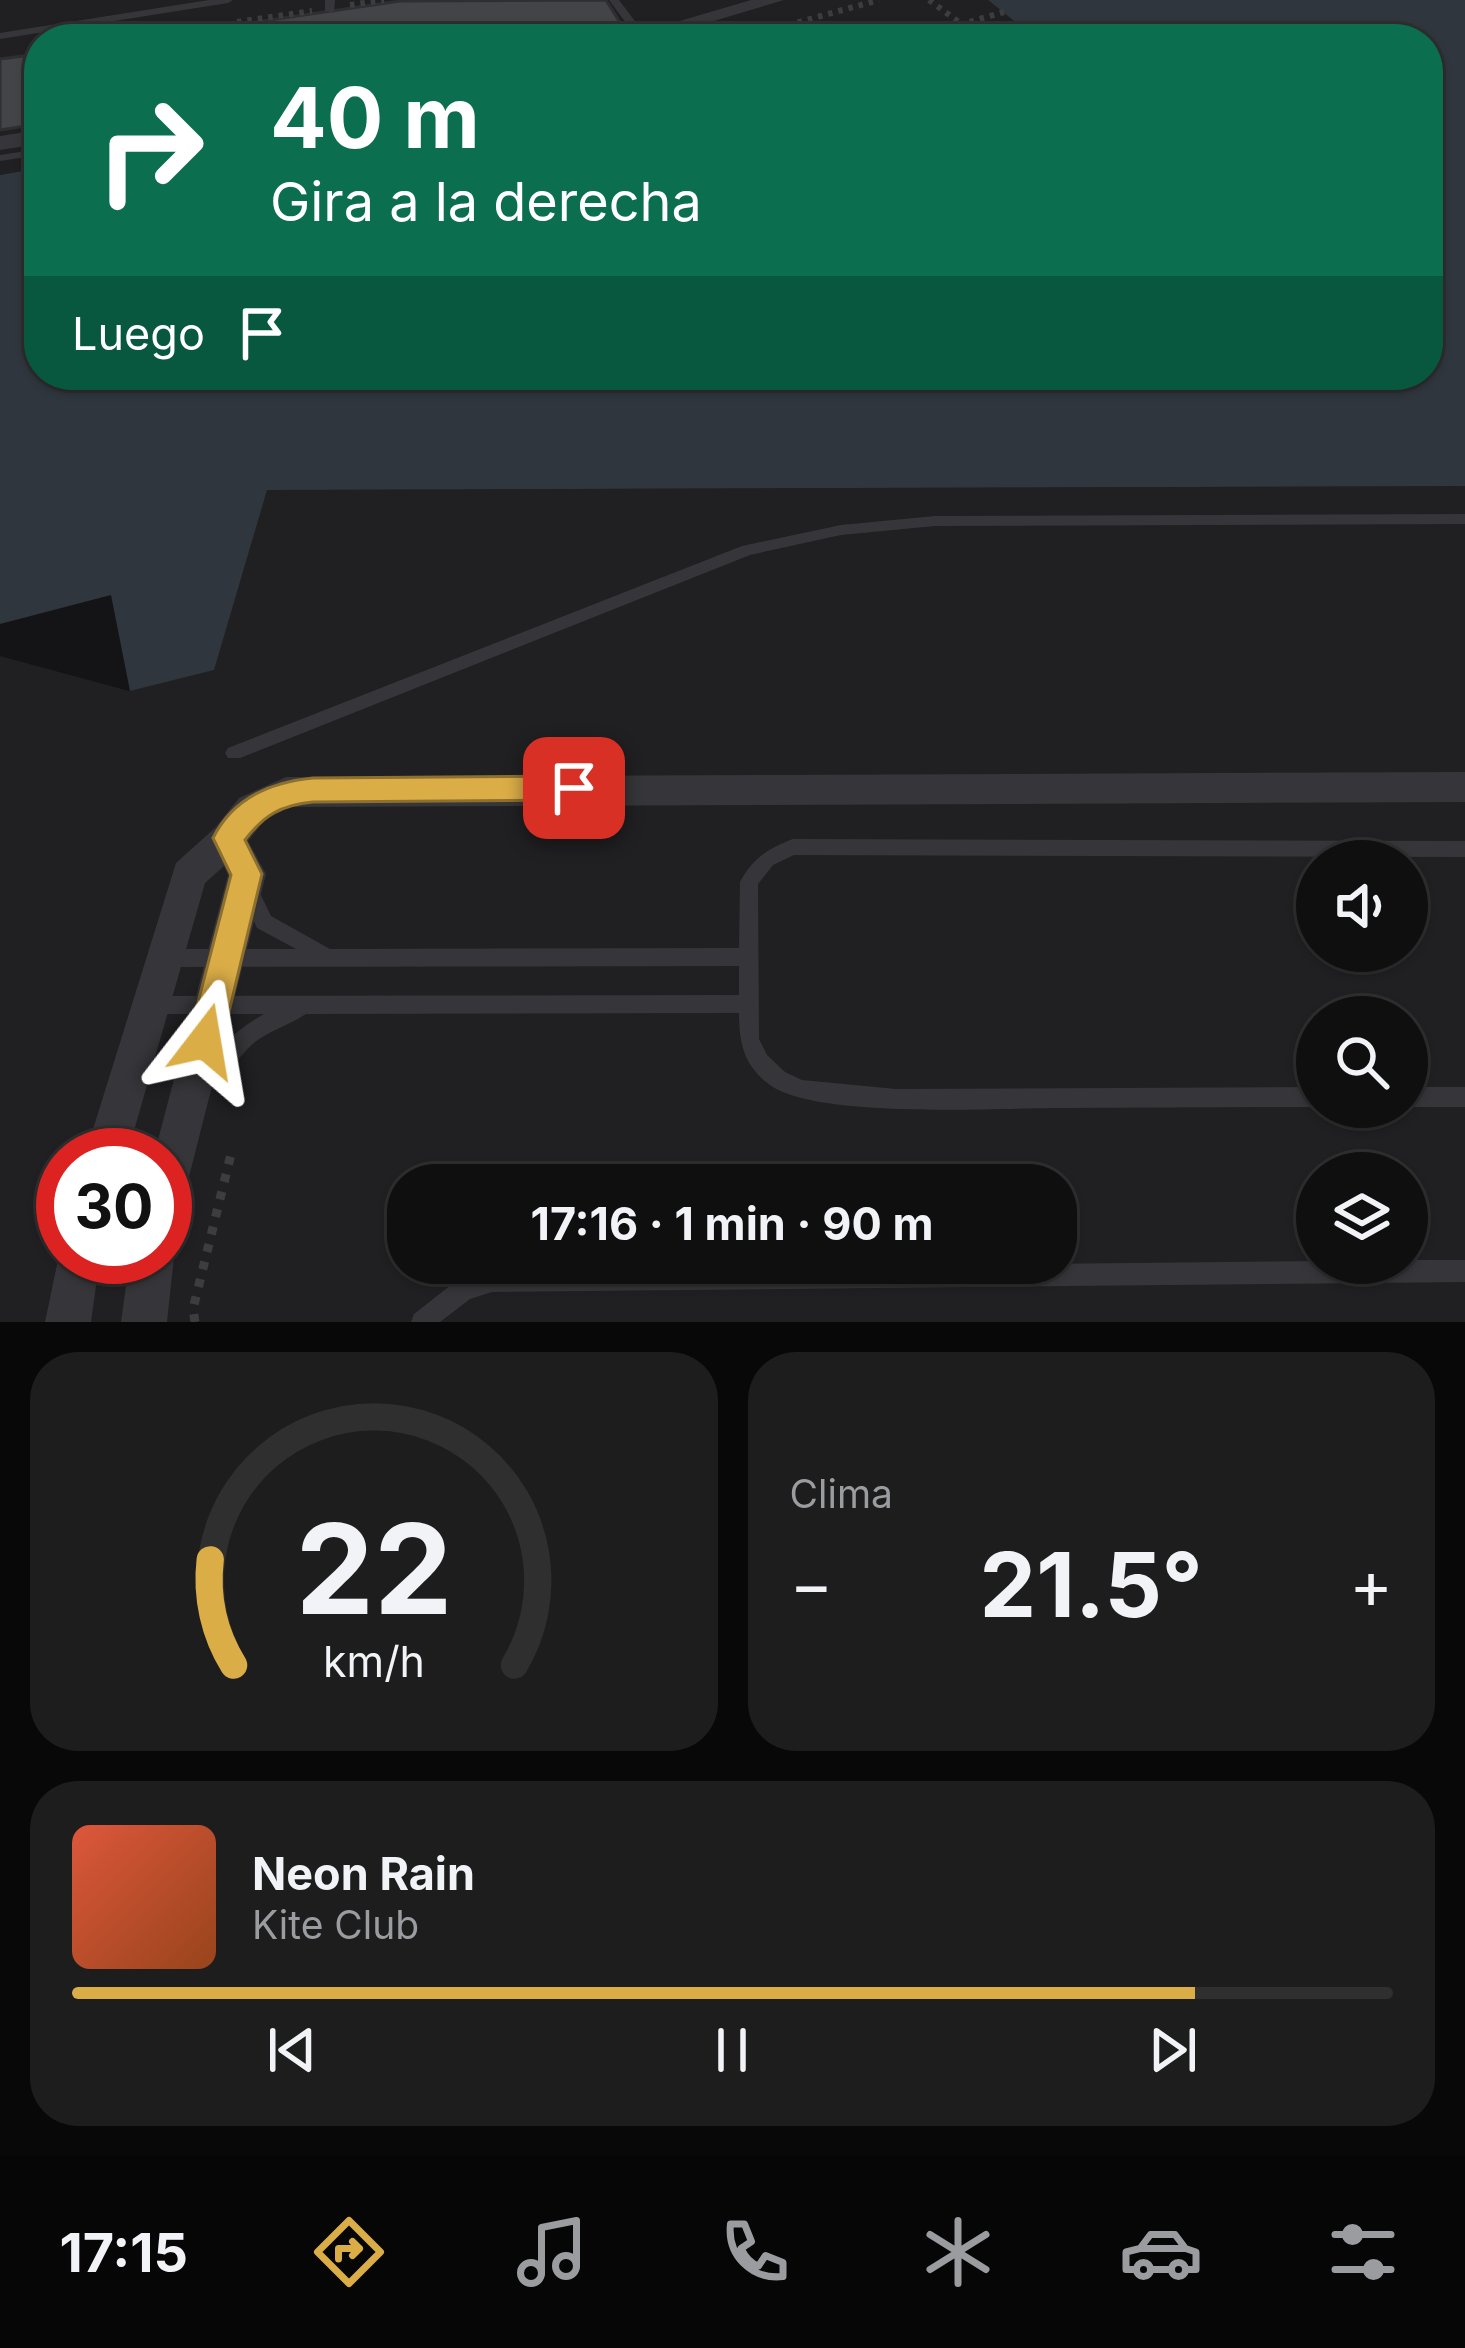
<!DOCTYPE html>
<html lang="es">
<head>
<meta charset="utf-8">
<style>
	body { margin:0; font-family:Inter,sans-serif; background:#1d1d1e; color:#f1f3f6; height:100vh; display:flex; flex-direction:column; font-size:45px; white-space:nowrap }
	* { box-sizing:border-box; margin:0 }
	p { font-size:39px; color:#9b9c9f }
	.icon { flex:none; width:66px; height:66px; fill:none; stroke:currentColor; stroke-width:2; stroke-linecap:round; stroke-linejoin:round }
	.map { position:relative; height:1322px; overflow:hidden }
	.side { display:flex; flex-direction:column; gap:30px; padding:30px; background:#080809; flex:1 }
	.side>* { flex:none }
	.guide { position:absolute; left:24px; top:24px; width:1419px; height:366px; border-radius:48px; box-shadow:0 3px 9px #0004,0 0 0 3px #2f2f30; background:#0b6e4f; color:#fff; overflow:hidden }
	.tools { position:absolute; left:1296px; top:840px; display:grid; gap:24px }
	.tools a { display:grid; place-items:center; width:132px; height:132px; border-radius:50%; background:#0f0f10; box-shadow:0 3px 9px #0004,0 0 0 3px #2f2f30; font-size:60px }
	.speed { position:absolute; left:36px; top:1128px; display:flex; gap:24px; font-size:60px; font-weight:700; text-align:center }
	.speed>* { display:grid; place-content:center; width:156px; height:156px; border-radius:50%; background:#0f0f10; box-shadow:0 3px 9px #0004,0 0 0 3px #2f2f30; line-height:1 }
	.speed .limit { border:18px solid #d22; background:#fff; color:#111 }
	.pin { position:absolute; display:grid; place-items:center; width:102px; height:102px; color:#fff; margin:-51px; border-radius:24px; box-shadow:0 6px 18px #0006 }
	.me { position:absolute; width:132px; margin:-66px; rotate:14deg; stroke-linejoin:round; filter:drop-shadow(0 0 9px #0008) }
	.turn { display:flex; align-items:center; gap:42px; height:252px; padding:0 48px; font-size:54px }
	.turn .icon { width:156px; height:156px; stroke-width:2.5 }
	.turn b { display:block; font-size:84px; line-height:102px }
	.then { display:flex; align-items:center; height:114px; padding:0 48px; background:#0003; gap:24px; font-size:45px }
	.big { font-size:90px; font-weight:700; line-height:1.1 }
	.side .tile { flex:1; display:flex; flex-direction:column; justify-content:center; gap:18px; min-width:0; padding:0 42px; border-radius:48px; background:#1d1d1e }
	.side .dial { align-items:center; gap:0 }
	.dial svg { height:312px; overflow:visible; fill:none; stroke:#2f2f30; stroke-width:7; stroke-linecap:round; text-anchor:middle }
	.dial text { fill:#f1f3f6; stroke:none }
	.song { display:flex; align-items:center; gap:36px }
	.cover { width:144px; height:144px; border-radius:18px; background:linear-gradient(135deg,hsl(10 70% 55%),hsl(20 70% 35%)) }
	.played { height:12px; border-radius:6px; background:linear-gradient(90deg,#dbad47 85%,#2f2f30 85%) }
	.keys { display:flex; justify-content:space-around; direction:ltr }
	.heat { display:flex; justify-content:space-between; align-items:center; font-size:66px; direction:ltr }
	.side .tiles { flex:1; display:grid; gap:30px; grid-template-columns:1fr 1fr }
	.tile:last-child { grid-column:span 2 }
	.trip { position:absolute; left:387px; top:1164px; width:690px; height:120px; border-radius:48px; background:#0f0f10; box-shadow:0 3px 9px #0004,0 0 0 3px #2f2f30; font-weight:700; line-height:120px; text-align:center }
	.dock { display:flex; height:192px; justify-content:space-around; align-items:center; background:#060606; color:#9b9c9f }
	.dock .icon { width:84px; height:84px }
	.dock .current { color:#dbad47 }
	.dock b { font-size:54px; color:#f1f3f6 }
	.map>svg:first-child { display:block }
	.built { fill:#202022; fill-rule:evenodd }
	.water { fill:#2f363d }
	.building { fill:#434448; stroke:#2f2e31; stroke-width:3 }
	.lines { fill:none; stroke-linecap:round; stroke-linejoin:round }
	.path-far1 { stroke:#3c3d41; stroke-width:6; stroke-dasharray:4.5 6; stroke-linecap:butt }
	.path { stroke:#3c3d41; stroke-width:9; stroke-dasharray:8 10; stroke-linecap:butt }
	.service { fill:#36363a; fill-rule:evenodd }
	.minor { fill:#36363a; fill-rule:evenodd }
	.route { fill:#dbad47; stroke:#8e702e; stroke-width:3 }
</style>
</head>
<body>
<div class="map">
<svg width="1465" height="1322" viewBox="0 0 1465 1322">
	<rect width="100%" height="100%" fill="#141416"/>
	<g class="built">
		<path d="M0 0H988L1024 28 984 39H871L859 30 826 39H39V168L0 175Z"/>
		<path d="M1465 486V1322H0V656L129 691 213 670 266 490ZM1317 861H1407V951H1317ZM1317 1017H1407V1107H1317ZM63 1155H165V1257H63ZM1317 1173H1407V1263H1317ZM408 1185H1056V1263H408Z"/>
	</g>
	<path class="water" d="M988 0H1465V486L267 490 214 670 130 691 111 595 0 624V175L39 168V375H1428V39H984L1023 28Z"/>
	<g class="building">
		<path d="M606 0 629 37 139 39 400 1Z"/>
		<path d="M39 54V124L0 130V59Z"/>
	</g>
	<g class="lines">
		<g class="path-far1">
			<path d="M929 0 960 23"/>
			<path d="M350 5 384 0"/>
			<path d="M237 22 312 11"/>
			<path d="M737 39 879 0"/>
			<path d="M909 39 1004 12"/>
		</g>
		<path class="path" d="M195 1322 193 1309 231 1154"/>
		<g class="service">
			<path d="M209 0H233L228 3 0 39V33Z"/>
			<path d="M325 0H335L334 13 325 11Z"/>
			<path d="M609 0H619L646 36 645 38H637Z"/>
			<path d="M39 149V155L0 161V155Z"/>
			<path d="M1465 514V524L935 526 841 535 750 555 240 758H228L225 753 228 748 742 546 841 525 935 516Z"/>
			<path d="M793 839 1465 841V857L794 855 773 865 758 884 759 1039 767 1055 785 1072 802 1080 896 1089 1317 1087V1107C1231 1107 1146 1108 1060 1108 997 1108 817 1119 770 1085 744 1066 739 1043 739 1013L306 1014C291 1024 271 1030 255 1042 238 1056 225 1081 207 1091L200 1088 197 1081C211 1052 236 1030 264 1014H151L144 1011 141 1005 144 999 151 996 739 995V966L164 967 157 964 154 958 157 952 164 949H296L257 928 241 893 243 887 250 885 257 887 271 916 330 949 739 948 740 882C753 858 767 849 793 839Z"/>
			<rect x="1407" y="1087" width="58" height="20"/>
			<path d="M1407 1260H1465V1282L492 1292 470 1299 440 1322H411L414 1314 456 1281 492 1270 1317 1261 1407 1263Z"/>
		</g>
		<g class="minor">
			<path d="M751 0H784L654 39H619Z"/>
			<path d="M39 130V144L0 150V136Z"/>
			<path d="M1465 772V802L290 807 265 820 248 841 266 874 180 1212 165 1219V1155H154L228 875 224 866 205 883 127 1155H85L176 863 215 828 239 798 286 777Z"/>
			<path d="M165 1240 174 1257 167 1322H121L130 1257H165Z"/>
			<path d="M62 1241 63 1257H100L91 1322H45Z"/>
		</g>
	</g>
	<path class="route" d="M574 776 585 780 589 788 585 797 574 800 313 802C281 805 264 815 245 840L262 874 222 1041 217 1052 205 1056 193 1052 188 1041 231 875 213 838C233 798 270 782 313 778Z"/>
</svg>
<div class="tools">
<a><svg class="icon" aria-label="sound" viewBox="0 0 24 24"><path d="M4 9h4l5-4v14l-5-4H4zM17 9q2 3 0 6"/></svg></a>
<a><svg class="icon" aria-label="search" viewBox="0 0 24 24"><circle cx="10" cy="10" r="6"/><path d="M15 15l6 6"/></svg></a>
<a><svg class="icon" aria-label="layers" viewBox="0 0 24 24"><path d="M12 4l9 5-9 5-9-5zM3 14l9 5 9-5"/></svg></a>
</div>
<div class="speed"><div class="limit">30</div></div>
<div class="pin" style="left:574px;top:788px;background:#d93025"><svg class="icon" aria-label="arrive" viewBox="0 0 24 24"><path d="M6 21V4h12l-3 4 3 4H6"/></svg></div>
<svg class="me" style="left:205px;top:1041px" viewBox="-20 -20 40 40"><path d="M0-17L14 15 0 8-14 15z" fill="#dbad47" stroke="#fff" stroke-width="4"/></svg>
<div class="trip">17:16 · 1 min · 90 m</div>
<div class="guide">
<div class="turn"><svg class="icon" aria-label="right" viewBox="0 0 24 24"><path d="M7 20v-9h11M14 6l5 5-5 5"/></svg><div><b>40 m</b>Gira a la derecha</div></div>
<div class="then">Luego<svg class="icon" aria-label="arrive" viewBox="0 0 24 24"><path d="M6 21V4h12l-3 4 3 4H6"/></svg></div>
</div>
</div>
<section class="side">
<div class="tiles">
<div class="tile dial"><svg viewBox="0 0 100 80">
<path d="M14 69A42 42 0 1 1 86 69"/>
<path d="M14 69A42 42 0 0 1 8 42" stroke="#dbad47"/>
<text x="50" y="56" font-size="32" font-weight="700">22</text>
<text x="50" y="72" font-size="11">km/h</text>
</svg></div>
<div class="tile"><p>Clima</p>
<div class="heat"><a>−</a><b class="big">21.5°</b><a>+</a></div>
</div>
<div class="tile">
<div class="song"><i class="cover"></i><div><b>Neon Rain</b><p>Kite Club</p></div></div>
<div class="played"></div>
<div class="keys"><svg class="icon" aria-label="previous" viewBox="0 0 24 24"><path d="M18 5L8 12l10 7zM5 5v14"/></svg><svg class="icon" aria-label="pause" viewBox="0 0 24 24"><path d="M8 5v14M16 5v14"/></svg><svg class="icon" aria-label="next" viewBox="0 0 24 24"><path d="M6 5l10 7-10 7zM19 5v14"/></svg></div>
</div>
</div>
</section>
<nav class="dock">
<b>17:15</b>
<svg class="icon current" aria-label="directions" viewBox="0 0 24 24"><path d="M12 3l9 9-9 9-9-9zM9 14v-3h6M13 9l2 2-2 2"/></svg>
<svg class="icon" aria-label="music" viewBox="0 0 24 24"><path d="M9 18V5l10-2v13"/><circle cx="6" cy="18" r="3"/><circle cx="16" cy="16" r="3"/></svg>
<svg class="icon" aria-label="phone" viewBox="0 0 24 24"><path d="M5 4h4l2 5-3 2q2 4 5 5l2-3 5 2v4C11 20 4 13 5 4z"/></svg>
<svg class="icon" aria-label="climate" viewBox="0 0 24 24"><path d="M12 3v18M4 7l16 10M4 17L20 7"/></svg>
<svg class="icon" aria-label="car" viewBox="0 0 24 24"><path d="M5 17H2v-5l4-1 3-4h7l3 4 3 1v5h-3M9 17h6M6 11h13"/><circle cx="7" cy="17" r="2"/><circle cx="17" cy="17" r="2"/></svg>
<svg class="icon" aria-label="filters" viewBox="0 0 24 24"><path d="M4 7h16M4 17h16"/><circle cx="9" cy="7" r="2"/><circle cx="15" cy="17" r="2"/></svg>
</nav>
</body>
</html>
